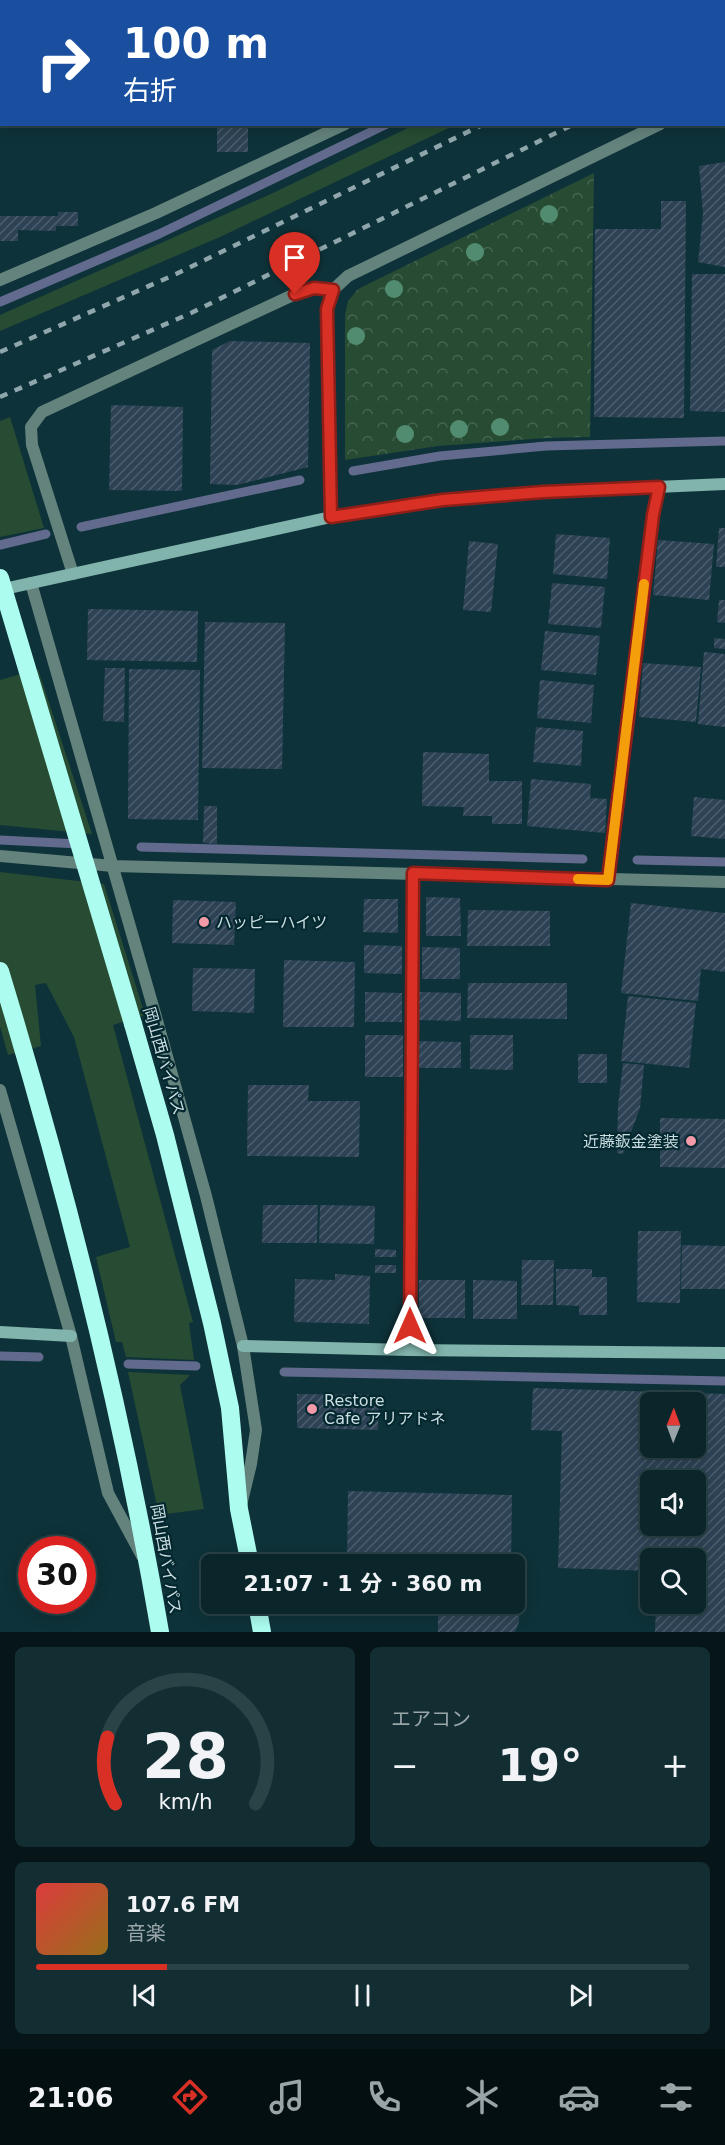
<!DOCTYPE html>
<html lang="ja">
<head>
<meta charset="utf-8">
<style>
	body { margin:0; font-family:"DejaVu Sans","Noto Sans JP",sans-serif; background:#132e33; color:#f1f3f6; height:100vh; display:flex; flex-direction:column; font-size:22px; white-space:nowrap }
	* { box-sizing:border-box; margin:0 }
	p { font-size:20px; color:#99a5a9 }
	.icon { flex:none; width:33px; height:33px; fill:none; stroke:currentColor; stroke-width:2; stroke-linecap:round; stroke-linejoin:round }
	.map { position:relative; height:1632px; overflow:hidden }
	.drawer { display:flex; flex-direction:column; gap:15px; padding:15px; background:#061518; flex:1 }
	.drawer>* { flex:none }
	.guide { position:absolute; left:0px; top:0px; width:726px; height:126px; box-shadow:0 3px 15px #0003,0 0 0 2px #2a4347; background:#1a4fa0; color:#fff; overflow:hidden }
	.needle { width:39px; rotate:1deg }
	.fabs { position:absolute; left:640px; top:1392px; display:grid; gap:12px }
	.fabs a { display:grid; place-items:center; width:66px; height:66px; border-radius:9px; background:#0a262b; box-shadow:0 3px 15px #0003,0 0 0 2px #2a4347; font-size:30px }
	.speed { position:absolute; left:18px; top:1536px; display:flex; gap:12px; font-size:30px; font-weight:700; text-align:center }
	.speed>* { display:grid; place-content:center; width:78px; height:78px; border-radius:50%; background:#0a262b; box-shadow:0 3px 15px #0003,0 0 0 2px #2a4347; line-height:1 }
	.speed .limit { border:9px solid #d22; background:#fff; color:#111 }
	.pin { position:absolute; display:grid; place-items:center; width:51px; height:51px; color:#fff; margin:-62px -26px; border-radius:50% 50% 50% 0; rotate:-45deg; box-shadow:0 0 6px #0007 }
	.pin .icon { rotate:45deg }
	.me { position:absolute; width:66px; margin:-33px; rotate:0deg; stroke-linejoin:round; filter:drop-shadow(0 0 4px #0008) }
	.turn { display:flex; align-items:center; gap:21px; height:126px; padding:0 24px; font-size:27px }
	.turn .icon { width:78px; height:78px; stroke-width:2.5 }
	.turn b { display:block; font-size:42px; line-height:51px }
	.big { font-size:45px; font-weight:700; line-height:1.1 }
	.drawer .card { flex:1; display:flex; flex-direction:column; justify-content:center; gap:9px; min-width:0; padding:0 21px; border-radius:9px; background:#132e33 }
	.drawer .dial { align-items:center; gap:0 }
	.dial svg { height:156px; overflow:visible; fill:none; stroke:#2a4347; stroke-width:7; stroke-linecap:round; text-anchor:middle }
	.dial text { fill:#f1f3f6; stroke:none }
	.song { display:flex; align-items:center; gap:18px }
	.cover { width:72px; height:72px; border-radius:9px; background:linear-gradient(135deg,hsl(0 70% 55%),hsl(40 70% 35%)) }
	.played { height:6px; border-radius:3px; background:linear-gradient(90deg,#d93025 20%,#2a4347 20%) }
	.keys { display:flex; justify-content:space-around; direction:ltr }
	.heat { display:flex; justify-content:space-between; align-items:center; font-size:33px; direction:ltr }
	.drawer .tiles { flex:1; display:grid; gap:15px; grid-template-columns:1fr 1fr }
	.card:last-child { grid-column:span 2 }
	.trip { position:absolute; left:201px; top:1554px; width:324px; height:60px; border-radius:9px; background:#0a262b; box-shadow:0 3px 15px #0003,0 0 0 2px #2a4347; font-weight:700; line-height:60px; text-align:center }
	.tab-bar { display:flex; height:96px; justify-content:space-around; align-items:center; background:#040f11; color:#99a5a9 }
	.tab-bar .icon { width:42px; height:42px }
	.tab-bar .on { color:#d93025 }
	.tab-bar b { font-size:27px; color:#f1f3f6 }
	.map>svg:first-child { display:block }
	.grass { fill:#274c33 }
	.park { fill:url(#park-crowns) }
	.lines { fill:none; stroke-linecap:round; stroke-linejoin:round }
	.stream { stroke:#626b8d; stroke-width:9 }
	.building { fill:url(#building-hatch); fill-rule:evenodd }
	.street { stroke:#64837d; stroke-width:12 }
	.secondary { stroke:#81b4ac; stroke-width:12 }
	.highway { stroke:#acfcf0; stroke-width:18 }
	.rail { stroke:#8fa7ac; stroke-width:4.5; stroke-dasharray:8 8; stroke-linecap:butt }
	.highway-bridge { stroke:#acfcf0; stroke-width:18 }
	.tree { fill:#518c71 }
	.route-casing { stroke:#8d1f18; stroke-width:15 }
	.route { stroke:#d93025; stroke-width:10 }
	.slow { stroke:#f59e0b; stroke-width:10 }
	.poi-dot { fill:#f39aa9; stroke:#03282f; stroke-width:2 }
	.labels { text-anchor:middle; dominant-baseline:central; stroke-width:4.5; stroke-linejoin:round; paint-order:stroke }
	.poi-label { font-size:16px; fill:#cbdee2; stroke:#03282f; text-anchor:start }
	.street-label { font-size:16px; fill:#cbdee2; stroke:#03282f }
</style>
</head>
<body>
<div class="map">
<svg width="725" height="1632" viewBox="0 0 725 1632">
	<defs>
		<pattern id="park-crowns" width="20" height="18" patternUnits="userSpaceOnUse" patternTransform="scale(1.5)"><rect width="20" height="18" fill="#274c33"/><path d="M2 6a3 3 0 1 1 6 0M12 15a3 3 0 1 1 6 0" fill="none" stroke="#456550"/></pattern>
		<pattern id="building-hatch" width="6" height="6" patternUnits="userSpaceOnUse" patternTransform="scale(1.5)"><rect width="6" height="6" fill="#2d4355"/><path d="M-1 1l2-2M0 6l6-6M5 7l2-2" fill="none" stroke="#4a5e6d"/></pattern>
	</defs>
	<rect width="100%" height="100%" fill="#0e3239"/>
	<g class="grass">
		<path d="M414 125H455L220 237 0 331V315L273 193Z"/>
		<path d="M10 417 44 528 0 537V421Z"/>
		<path d="M38 669 92 834 0 825V680Z"/>
		<path d="M0 872 104 884 145 1015 113 1025 193 1322 189 1323 194 1360 126 1357 122 1342H116L96 1257 130 1247 74 1037 46 983 35 985 41 1046 8 1055 0 1026Z"/>
		<path d="M128 1372 190 1375 180 1385 204 1509 159 1515Z"/>
	</g>
	<path class="park" d="M594 173 590 437 547 438 438 446 345 460V315L348 301 358 289Z"/>
	<g class="lines">
		<g class="stream">
			<path d="M643 2 646 0"/>
			<path d="M0 302 159 234 387 124"/>
			<path d="M353 471 440 456 546 446 725 441"/>
			<path d="M81 527 300 480"/>
			<path d="M0 545 46 534"/>
			<path d="M0 840 79 844"/>
			<path d="M141 847 583 859"/>
			<path d="M637 860 725 862"/>
			<path d="M0 1356 39 1357"/>
			<path d="M128 1364 196 1366"/>
			<path d="M284 1372 725 1381"/>
		</g>
	</g>
	<g class="building">
		<rect x="217" y="125" width="31" height="27"/>
		<path d="M725 162V267L698 262 703 214 699 166Z"/>
		<path d="M661 201H686L684 418 594 417 595 229H661Z"/>
		<path d="M58 212H78V226H56V231L18 230V241H0V216H58Z"/>
		<path d="M692 274H725V412L690 411Z"/>
		<path d="M230 341 310 343 308 467 237 485 210 484 212 350Z"/>
		<path d="M111 405 183 407 182 491 109 490Z"/>
		<path d="M719 528H725V567H716Z"/>
		<path d="M556 534 610 538 607 579 553 574Z"/>
		<path d="M658 540 714 544 709 600 653 595Z"/>
		<path d="M469 541 498 544 491 612 463 610Z"/>
		<path d="M552 583 605 587 601 628 548 624Z"/>
		<path d="M719 600H725V623L717 622Z"/>
		<path d="M88 609 198 611 197 662 87 660Z"/>
		<path d="M205 622 285 623 282 769 202 768Z"/>
		<path d="M545 631 600 636 596 675 541 670Z"/>
		<path d="M714 638 725 639V649L714 648Z"/>
		<path d="M704 652 725 654V727L698 724Z"/>
		<path d="M643 663 701 667 696 722 639 717Z"/>
		<path d="M105 668H125L124 722 103 721Z"/>
		<path d="M129 669 200 670 198 820 128 819Z"/>
		<path d="M540 680 594 685 591 723 537 718Z"/>
		<path d="M536 727 583 731 581 766 533 762Z"/>
		<path d="M423 752 489 754V781H522V824H492V816H463L464 807 422 806Z"/>
		<path d="M531 779 591 784 590 798 607 799 605 833 527 826Z"/>
		<path d="M694 797 725 800V839L691 836Z"/>
		<path d="M204 806H217V844L203 843Z"/>
		<path d="M426 897 460 898 461 936H426Z"/>
		<path d="M364 899H398V933L363 932Z"/>
		<path d="M173 900 236 902 234 945 172 943Z"/>
		<path d="M631 903 725 913V972L701 969 698 1001 621 993Z"/>
		<path d="M468 910 550 911V946H467Z"/>
		<path d="M364 945 402 946V974L364 973Z"/>
		<path d="M422 947 460 948V979H422Z"/>
		<path d="M284 960 355 962 354 1027H283Z"/>
		<path d="M193 968 255 969 254 1013 192 1011Z"/>
		<path d="M468 983H567V1019L467 1018Z"/>
		<path d="M365 992 402 993V1022H365Z"/>
		<path d="M419 992 461 993V1021L419 1020Z"/>
		<path d="M628 996 696 1003 689 1068 621 1061Z"/>
		<rect x="365" y="1035" width="38" height="42"/>
		<path d="M470 1035H513V1070L470 1069Z"/>
		<path d="M418 1041 461 1042V1068H418Z"/>
		<rect x="578" y="1054" width="29" height="29"/>
		<path d="M623 1063 644 1065 640 1108 623 1154 617 1153 618 1106Z"/>
		<path d="M248 1085H309L308 1101H360L359 1157 247 1156Z"/>
		<path d="M660 1118 725 1119V1168L660 1167Z"/>
		<path d="M263 1205H318L317 1243H262Z"/>
		<path d="M320 1205 375 1206 374 1244 319 1243Z"/>
		<path d="M638 1231H681L680 1303 637 1302Z"/>
		<path d="M682 1245 725 1246V1289H681Z"/>
		<path d="M375 1249 396 1250V1257H375Z"/>
		<path d="M522 1260H554L553 1305H521Z"/>
		<rect x="375" y="1265" width="21" height="8"/>
		<path d="M556 1269H592V1277H607V1315H579V1306L556 1305Z"/>
		<path d="M335 1274 370 1276 369 1324 294 1322 295 1279 335 1280Z"/>
		<rect x="419" y="1280" width="46" height="38"/>
		<path d="M473 1280 517 1281V1319H473Z"/>
		<path d="M533 1388 725 1394V1632H655L656 1604H696V1558H651V1571L558 1568 562 1431 531 1430ZM651 1402H696V1448H651ZM651 1480H696V1526H651Z"/>
		<path d="M297 1394 379 1395 378 1430 297 1428Z"/>
		<path d="M348 1491 512 1495 511 1564 347 1561Z"/>
		<path d="M514 1579H520L519 1622 515 1632H438V1604H514Z"/>
	</g>
	<g class="lines">
		<g class="street">
			<path d="M593 2 596 0"/>
			<path d="M724 93H725"/>
			<path d="M0 280 156 213 345 124"/>
			<path d="M331 517 327 309 333 290 348 276 660 124"/>
			<path d="M73 574 32 445 31 427 42 412 295 294 314 288 333 290"/>
			<path d="M31 583 154 1010 206 1196 243 1346 256 1430 251 1464 242 1501"/>
			<path d="M0 856 113 866 725 882"/>
			<path d="M608 880 653 515 659 487"/>
			<path d="M0 1090 71 1336 108 1493 142 1556"/>
			<path d="M409 1350 413 873"/>
		</g>
		<g class="secondary">
			<path d="M0 590 331 517 443 500 543 492 725 484"/>
			<path d="M0 1332 71 1336"/>
			<path d="M243 1346 409 1350 725 1353"/>
		</g>
		<g class="highway">
			<path d="M0 971C66 1188 122 1408 160 1632"/>
			<path d="M133 1024 165 1135 212 1323 230 1408 239 1509 250 1564"/>
			<path d="M257 1604 262 1632"/>
		</g>
		<g class="rail">
			<path d="M724 8 725 7"/>
			<path d="M724 50H725"/>
			<path d="M0 352 176 274 484 124"/>
			<path d="M0 397 191 313 574 124"/>
		</g>
		<path class="highway-bridge" d="M0 578 133 1024"/>
	</g>
	<g class="tree">
		<circle cx="549" cy="214" r="9"/>
		<circle cx="475" cy="252" r="9"/>
		<circle cx="394" cy="289" r="9"/>
		<circle cx="356" cy="336" r="9"/>
		<circle cx="500" cy="427" r="9"/>
		<circle cx="459" cy="429" r="9"/>
		<circle cx="405" cy="434" r="9"/>
	</g>
	<g class="lines">
		<g class="route-casing">
			<path id="route" d="M295 294 314 288 333 290 327 309 331 517 443 500 543 492 659 487 653 515 608 880 413 873 410 1326"/>
		</g>
		<use href="#route" class="route"/>
		<path class="slow" d="M578 879 608 880 644 584"/>
	</g>
	<g class="poi-dot">
		<circle cx="204" cy="922" r="6"/>
		<circle cx="691" cy="1141" r="6"/>
		<circle cx="312" cy="1409" r="6"/>
	</g>
	<g class="labels">
		<g class="poi-label">
			<text x="216" y="922">ハッピーハイツ</text>
			<text x="679" y="1141" text-anchor="end">近藤鈑金塗装</text>
			<text x="324" y="1400">Restore<tspan x="324" dy="18">Cafe アリアドネ</tspan></text>
		</g>
		<g class="street-label">
			<text transform="translate(164 1061) rotate(74)">岡山西バイパス</text>
			<text transform="translate(166 1559) rotate(80)">岡山西バイパス</text>
		</g>
	</g>
</svg>
<div class="fabs">
<a><svg class="needle" viewBox="-14 -14 28 28"><path d="M0-13l5 13h-10z" fill="#e53935"/><path d="M0 13l5-13h-10z" fill="#99a5a9"/></svg></a>
<a><svg class="icon" aria-label="sound" viewBox="0 0 24 24"><path d="M4 9h4l5-4v14l-5-4H4zM17 9q2 3 0 6"/></svg></a>
<a><svg class="icon" aria-label="search" viewBox="0 0 24 24"><circle cx="10" cy="10" r="6"/><path d="M15 15l6 6"/></svg></a>
</div>
<div class="speed"><div class="limit">30</div></div>
<div class="pin" style="left:295px;top:294px;background:#d93025"><svg class="icon" aria-label="arrive" viewBox="0 0 24 24"><path d="M6 21V4h12l-3 4 3 4H6"/></svg></div>
<svg class="me" style="left:410px;top:1326px" viewBox="-20 -20 40 40"><path d="M0-17L14 15 0 8-14 15z" fill="#d93025" stroke="#fff" stroke-width="4"/></svg>
<div class="trip">21:07 · 1 分 · 360 m</div>
<div class="guide">
<div class="turn"><svg class="icon" aria-label="right" viewBox="0 0 24 24"><path d="M7 20v-9h11M14 6l5 5-5 5"/></svg><div><b>100 m</b>右折</div></div>
</div>
</div>
<section class="drawer">
<div class="tiles">
<div class="card dial"><svg viewBox="0 0 100 80">
<path d="M14 69A42 42 0 1 1 86 69"/>
<path d="M14 69A42 42 0 0 1 10 35" stroke="#d93025"/>
<text x="50" y="56" font-size="32" font-weight="700">28</text>
<text x="50" y="72" font-size="11">km/h</text>
</svg></div>
<div class="card"><p>エアコン</p>
<div class="heat"><a>−</a><b class="big">19°</b><a>+</a></div>
</div>
<div class="card">
<div class="song"><i class="cover"></i><div><b>107.6 FM</b><p>音楽</p></div></div>
<div class="played"></div>
<div class="keys"><svg class="icon" aria-label="previous" viewBox="0 0 24 24"><path d="M18 5L8 12l10 7zM5 5v14"/></svg><svg class="icon" aria-label="pause" viewBox="0 0 24 24"><path d="M8 5v14M16 5v14"/></svg><svg class="icon" aria-label="next" viewBox="0 0 24 24"><path d="M6 5l10 7-10 7zM19 5v14"/></svg></div>
</div>
</div>
</section>
<nav class="tab-bar">
<b>21:06</b>
<svg class="icon on" aria-label="directions" viewBox="0 0 24 24"><path d="M12 3l9 9-9 9-9-9zM9 14v-3h6M13 9l2 2-2 2"/></svg>
<svg class="icon" aria-label="music" viewBox="0 0 24 24"><path d="M9 18V5l10-2v13"/><circle cx="6" cy="18" r="3"/><circle cx="16" cy="16" r="3"/></svg>
<svg class="icon" aria-label="phone" viewBox="0 0 24 24"><path d="M5 4h4l2 5-3 2q2 4 5 5l2-3 5 2v4C11 20 4 13 5 4z"/></svg>
<svg class="icon" aria-label="climate" viewBox="0 0 24 24"><path d="M12 3v18M4 7l16 10M4 17L20 7"/></svg>
<svg class="icon" aria-label="car" viewBox="0 0 24 24"><path d="M5 17H2v-5l4-1 3-4h7l3 4 3 1v5h-3M9 17h6M6 11h13"/><circle cx="7" cy="17" r="2"/><circle cx="17" cy="17" r="2"/></svg>
<svg class="icon" aria-label="filters" viewBox="0 0 24 24"><path d="M4 7h16M4 17h16"/><circle cx="9" cy="7" r="2"/><circle cx="15" cy="17" r="2"/></svg>
</nav>
</body>
</html>
